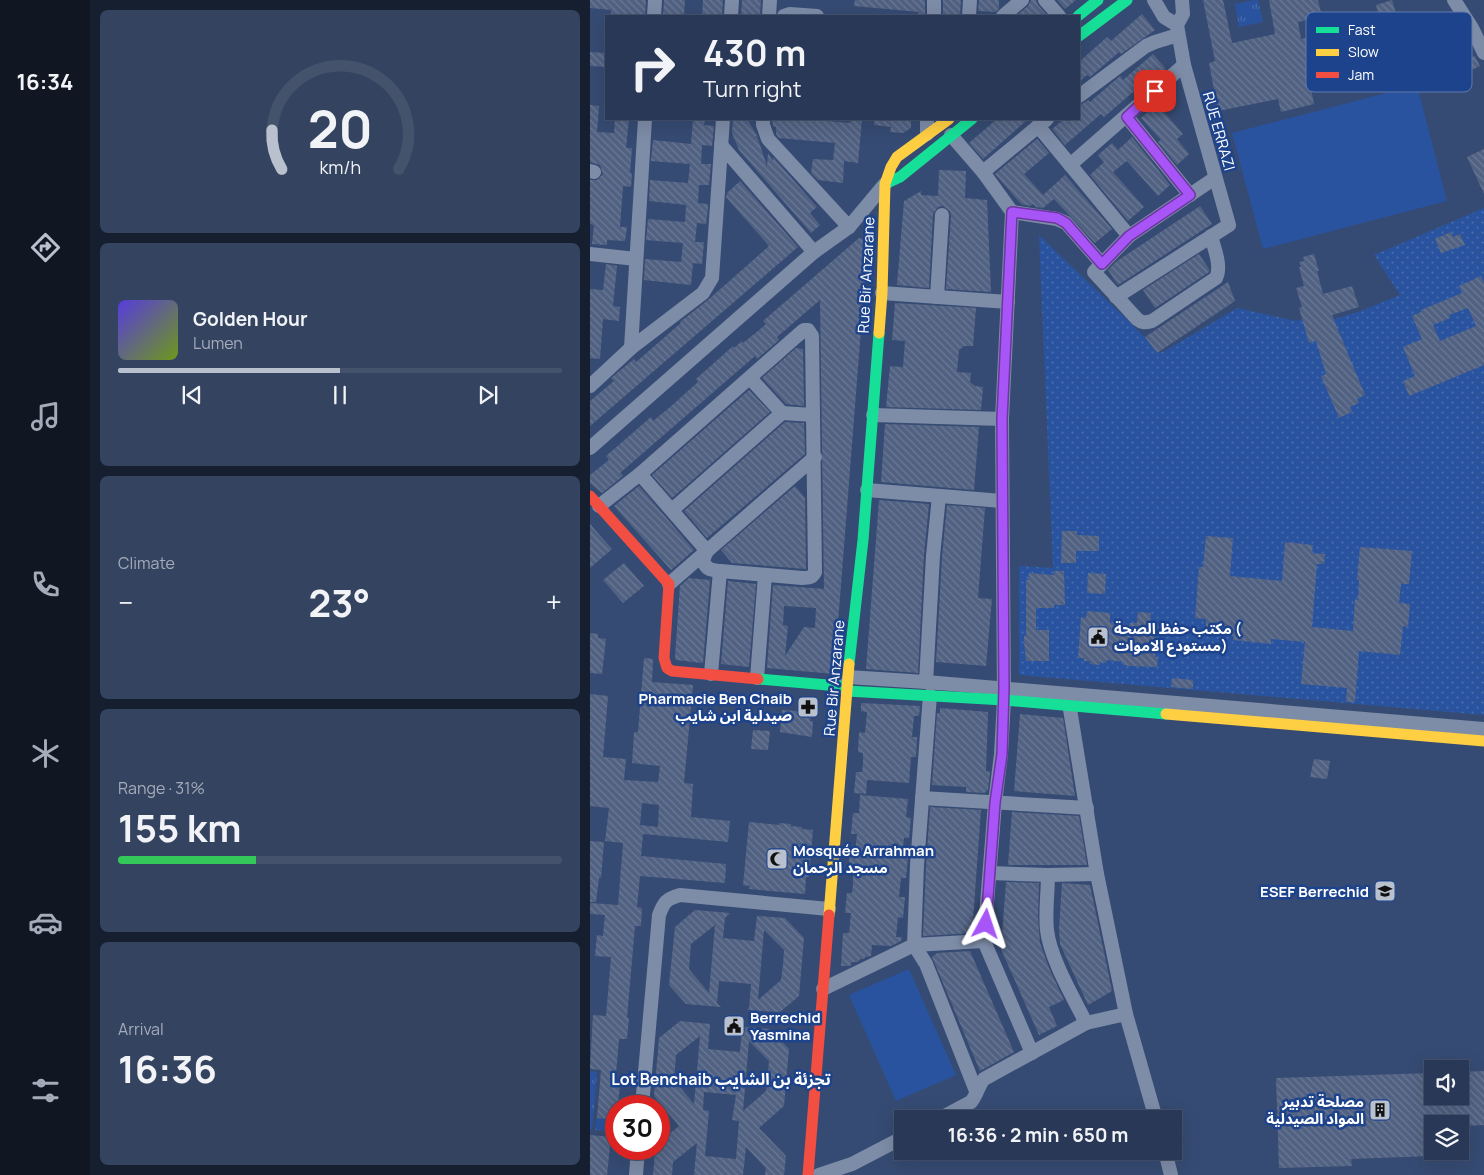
<!DOCTYPE html>
<html lang="en">
<head>
<meta charset="utf-8">
<style>
	body { margin:0; font-family:Manrope,"Noto Sans Arabic",sans-serif; background:#344360; color:#f1f3f6; height:100vh; display:flex; flex-direction:column; font-size:19px; white-space:nowrap }
	* { box-sizing:border-box; margin:0 }
	p { font-size:16px; color:#a5acb9 }
	.icon { flex:none; width:28px; height:28px; fill:none; stroke:currentColor; stroke-width:2; stroke-linecap:round; stroke-linejoin:round }
	.map { position:relative; flex:1; overflow:hidden }
	.sheet { display:flex; flex-direction:column; gap:10px; padding:10px; background:#161f2f; width:500px }
	.sheet>* { flex:none }
	.banner { position:absolute; left:15px; top:15px; width:475px; height:105px; border-radius:0px; box-shadow:0 5px 20px #0002,0 0 0 1px #44526c; background:#283856; color:#f1f3f6; overflow:hidden }
	.buttons { position:absolute; left:834px; top:1060px; display:grid; gap:10px }
	.buttons a { display:grid; place-items:center; width:45px; height:45px; border-radius:0px; background:#283856; box-shadow:0 5px 20px #0002,0 0 0 1px #44526c; font-size:25px }
	.speed { position:absolute; left:15px; top:1095px; display:flex; gap:10px; font-size:25px; font-weight:700; text-align:center }
	.speed>* { display:grid; place-content:center; width:65px; height:65px; border-radius:50%; background:#283856; box-shadow:0 5px 20px #0002,0 0 0 1px #44526c; line-height:1 }
	.speed .limit { border:8px solid #d22; background:#fff; color:#111 }
	.pin { position:absolute; display:grid; place-items:center; width:42px; height:42px; color:#fff; margin:-21px; border-radius:10px; box-shadow:0 2px 8px #0006 }
	.me { position:absolute; width:55px; margin:-28px; rotate:5deg; stroke-linejoin:round; filter:drop-shadow(0 0 4px #0008) }
	.turn { display:flex; align-items:center; gap:18px; height:105px; padding:0 15px; font-size:22px }
	.turn .icon { width:65px; height:65px; stroke-width:2.5 }
	.turn b { display:block; font-size:35px; line-height:42px }
	.big { font-size:38px; font-weight:700; line-height:1.1 }
	.sheet .card { flex:1; display:flex; flex-direction:column; justify-content:center; gap:8px; min-width:0; padding:0 18px; border-radius:8px; background:#344360 }
	.sheet .dial { align-items:center; gap:0 }
	.dial svg { height:130px; overflow:visible; fill:none; stroke:#44526c; stroke-width:7; stroke-linecap:round; text-anchor:middle }
	.dial text { fill:#f1f3f6; stroke:none }
	.song { display:flex; align-items:center; gap:15px }
	.cover { width:60px; height:60px; border-radius:8px; background:linear-gradient(135deg,hsl(250 70% 55%),hsl(80 70% 35%)) }
	.played { height:5px; border-radius:2px; background:linear-gradient(90deg,#b9c0ce 50%,#44526c 50%) }
	.keys { display:flex; justify-content:space-around; direction:ltr }
	.heat { display:flex; justify-content:space-between; align-items:center; font-size:28px; direction:ltr }
	.charge { height:8px; border-radius:4px; background:linear-gradient(90deg,#34c759 31%,#44526c 0) }
	.trip { position:absolute; left:304px; top:1110px; width:288px; height:50px; border-radius:0px; background:#283856; box-shadow:0 5px 20px #0002,0 0 0 1px #44526c; font-weight:700; line-height:50px; text-align:center }
	main { display:flex; flex:1; min-height:0 }
	.menu { display:flex; flex-direction:column; width:90px; justify-content:space-around; align-items:center; background:#101622; color:#a5acb9 }
	.menu .icon { width:35px; height:35px }
	.menu .active { color:#b9c0ce }
	.menu b { font-size:22px; color:#f1f3f6 }
	.map>svg:first-child { display:block }
	.grass { fill:url(#grass-tufts) }
	.park { fill:url(#park-dots) }
	.garden { fill:#29539e }
	.building { fill:url(#building-back-hatch); fill-rule:evenodd }
	.lines { fill:none; stroke-linecap:round; stroke-linejoin:round }
	.street { stroke:#7d8ca7; stroke-width:14 }
	.fast { stroke:#16e098; stroke-width:11 }
	.slow { stroke:#ffcf43; stroke-width:11 }
	.jam { stroke:#f24e42; stroke-width:11 }
	.route-casing { stroke:#6d37a1; stroke-width:12 }
	.route { stroke:#a855f7; stroke-width:9 }
	.labels { text-anchor:middle; dominant-baseline:central; stroke-width:5; stroke-linejoin:round; paint-order:stroke }
	.street-label { font-size:15px; fill:#fff; stroke:#1d438c }
	.poi-label { font-size:15px; font-weight:bold; fill:#fff; stroke:#1d438c; text-anchor:start }
	.neighbourhood-label { font-size:16px; font-weight:bold; fill:#fff; stroke:#1d438c }
	.key { fill:#1d438c; stroke:#617bae; stroke-width:1 }
	.key-label { font-size:14px; fill:#fff }
</style>
</head>
<body>
<main>
<nav class="menu">
<b>16:34</b>
<svg class="icon active" aria-label="directions" viewBox="0 0 24 24"><path d="M12 3l9 9-9 9-9-9zM9 14v-3h6M13 9l2 2-2 2"/></svg>
<svg class="icon" aria-label="music" viewBox="0 0 24 24"><path d="M9 18V5l10-2v13"/><circle cx="6" cy="18" r="3"/><circle cx="16" cy="16" r="3"/></svg>
<svg class="icon" aria-label="phone" viewBox="0 0 24 24"><path d="M5 4h4l2 5-3 2q2 4 5 5l2-3 5 2v4C11 20 4 13 5 4z"/></svg>
<svg class="icon" aria-label="climate" viewBox="0 0 24 24"><path d="M12 3v18M4 7l16 10M4 17L20 7"/></svg>
<svg class="icon" aria-label="car" viewBox="0 0 24 24"><path d="M5 17H2v-5l4-1 3-4h7l3 4 3 1v5h-3M9 17h6M6 11h13"/><circle cx="7" cy="17" r="2"/><circle cx="17" cy="17" r="2"/></svg>
<svg class="icon" aria-label="filters" viewBox="0 0 24 24"><path d="M4 7h16M4 17h16"/><circle cx="9" cy="7" r="2"/><circle cx="15" cy="17" r="2"/></svg>
</nav>
<section class="sheet">
<div class="card dial"><svg viewBox="0 0 100 80">
<path d="M14 69A42 42 0 1 1 86 69"/>
<path d="M14 69A42 42 0 0 1 8 45" stroke="#b9c0ce"/>
<text x="50" y="56" font-size="32" font-weight="700">20</text>
<text x="50" y="72" font-size="11">km/h</text>
</svg></div>
<div class="card">
<div class="song"><i class="cover"></i><div><b>Golden Hour</b><p>Lumen</p></div></div>
<div class="played"></div>
<div class="keys"><svg class="icon" aria-label="previous" viewBox="0 0 24 24"><path d="M18 5L8 12l10 7zM5 5v14"/></svg><svg class="icon" aria-label="pause" viewBox="0 0 24 24"><path d="M8 5v14M16 5v14"/></svg><svg class="icon" aria-label="next" viewBox="0 0 24 24"><path d="M6 5l10 7-10 7zM19 5v14"/></svg></div>
</div>
<div class="card"><p>Climate</p>
<div class="heat"><a>−</a><b class="big">23°</b><a>+</a></div>
</div>
<div class="card"><p>Range · 31%</p><b class="big">155 km</b><div class="charge"></div></div>
<div class="card"><p>Arrival</p><b class="big">16:36</b></div>
</section>
<div class="map">
<svg width="894" height="1175" viewBox="0 0 894 1175">
	<defs>
		<pattern id="grass-tufts" width="24" height="20" patternUnits="userSpaceOnUse" patternTransform="scale(1.25)"><rect width="24" height="20" fill="#29539e"/><path d="M3 7l-1-3M5 7V3M7 7l1-3M15 17l-1-3M17 17v-4M19 17l1-3" fill="none" stroke="#496dad"/></pattern>
		<pattern id="park-dots" width="8" height="8" patternUnits="userSpaceOnUse" patternTransform="scale(1.25)"><rect width="8" height="8" fill="#29539e"/><path d="M2 2h.1M6 6h.1" fill="none" stroke="#496dad" stroke-width="1.8" stroke-linecap="round"/></pattern>
		<pattern id="building-back-hatch" width="6" height="6" patternUnits="userSpaceOnUse" patternTransform="scale(1.25)"><rect width="6" height="6" fill="#516182"/><path d="M-1 5l2 2M0 0l6 6M5-1l2 2" fill="none" stroke="#6b7995"/></pattern>
	</defs>
	<rect width="100%" height="100%" fill="#364b73"/>
	<g class="grass">
		<path d="M664 0H668L673 22 649 27 645 4Z"/>
		<path d="M0 1071 7 1072 2 1130 0 1129Z"/>
		<path d="M7 1118 25 1120 24 1132 5 1130Z"/>
	</g>
	<path class="park" d="M894 208V715L429 675V566L463 568 449 235 555 337 567 353 575 351 647 308 706 321 729 315 731 323 771 311 810 295 784 255Z"/>
	<g class="garden">
		<path d="M827 85 857 201 673 249 642 133Z"/>
		<path d="M319 969 366 1075 306 1101 259 995Z"/>
	</g>
	<g class="building">
		<path d="M0 0H56L55 16H21V10L0 8Z"/>
		<path d="M74 0H95L94 16H73Z"/>
		<path d="M113 0H133L132 16H112Z"/>
		<path d="M152 0H171L170 16H151Z"/>
		<path d="M265 0H335V16L328 15 329 12 264 6Z"/>
		<path d="M353 0H371L370 16H353Z"/>
		<path d="M389 0H409V8L406 12 388 11Z"/>
		<path d="M441 0H446L448 5 456 14 453 16H426L438 6Z"/>
		<path d="M467 0H486L475 9Z"/>
		<path d="M613 0H633L642 43 685 34 679 0H728L732 17 708 22 711 39 768 28 772 47 715 58 724 104 691 112 688 99 628 111 619 63 625 61Z"/>
		<path d="M802 0 806 14H804L806 22 796 25 794 18 790 19 786 5Z"/>
		<path d="M552 14 565 30 531 54 529 52 500 77 497 75 489 82V62L517 37 521 41Z"/>
		<path d="M0 52 16 53V67L0 66Z"/>
		<path d="M877 52 880 58 885 56 890 66 869 76 861 60Z"/>
		<path d="M563 54 576 69 546 95 543 92 514 117 511 114 475 145 462 129 474 119H489V106L498 100 500 102 530 76 533 80Z"/>
		<path d="M567 104 593 134 587 139 599 154 587 165 568 142 571 140 551 118Z"/>
		<path d="M0 105 9 106 7 132 24 133 25 119H39L36 148H42L40 173H42L41 187 33 186 30 227H37L35 241 17 240V245L2 244 4 225 0 224V180H7L13 174 10 165 0 162Z"/>
		<path d="M103 119H115L114 125 124 126 122 146 112 145 111 164H121L119 185H109L108 203 118 204V209L116 224 107 223 105 242H114L112 264 103 263 101 285 54 280 55 259 91 262 93 243 56 240 58 219 95 222 96 205 59 201 60 180 98 183 100 164 61 161 63 140 101 144Z"/>
		<path d="M143 119H157L168 137 165 136 168 139 177 166 178 153 183 161V157L227 207 220 213 230 225 221 233 149 150 142 133Z"/>
		<path d="M182 119H213L260 123 261 119H272L268 163 254 161 253 183 228 180 221 173 223 159 243 160 245 143 189 138 186 134V127L183 126Z"/>
		<path d="M284 119H321V128L313 133 300 132 301 127 284 125Z"/>
		<path d="M407 119H438L393 159 379 143Z"/>
		<path d="M542 137 580 185 568 196 537 161 523 172 554 207 538 221 500 175 514 162 508 155 522 143 528 150Z"/>
		<path d="M447 139 459 153 434 174 453 195 475 175 522 229 505 243 464 199 453 208 446 207 443 204 440 206 431 204 405 174Z"/>
		<path d="M894 149V194L877 157Z"/>
		<path d="M349 170 376 171 375 198 397 200 401 292 356 289 361 216 360 211 353 206 348 207 343 214 339 288 307 285 314 201 331 191V195L348 196Z"/>
		<path d="M150 181 208 247 0 426V401L24 381 21 378 44 359 46 362 91 323 90 322 118 300 179 246 136 197 137 193Z"/>
		<path d="M610 206 622 224 528 285 518 270 527 261Z"/>
		<path d="M861 232 863 237 870 234 875 245 851 253 845 239Z"/>
		<path d="M269 238 278 240 244 674 177 668 183 585 234 589 230 300 187 337 189 340 167 359 165 356 30 473 33 476 12 493 0 483V475L19 460 16 456 61 417 63 421 79 408 108 382 106 379 143 346 144 348 152 341 153 343 168 331 176 324 173 321ZM194 606 226 608 225 628 214 627 195 656 198 626 193 625Z"/>
		<path d="M609 254 619 269V272L565 308 553 290Z"/>
		<path d="M724 254 729 271H727L733 294 762 286 769 307 742 315 775 395 767 399 769 403 760 407 762 412 749 418 731 376 736 374 726 341 719 343 709 308 712 307 706 288 714 286 709 267H711L709 262 714 261 713 257Z"/>
		<path d="M16 264 27 266 23 306 30 307 29 321 13 319 10 359 0 358V289L13 290Z"/>
		<path d="M891 276 894 283V365L819 396 813 381 825 376 813 347 832 339 822 316 831 312V310L872 293 869 286ZM878 308 886 326 850 341 843 325 860 318 859 315Z"/>
		<path d="M638 282 645 301 567 353 555 337Z"/>
		<path d="M305 303 386 308 383 346H374L369 350 367 372 381 373 380 382 385 386 393 387 391 410 296 407 300 366 313 367 315 341 302 340Z"/>
		<path d="M206 348 213 349 214 406 196 404 172 378Z"/>
		<path d="M159 390 180 412 82 498 62 475Z"/>
		<path d="M195 422 214 423 215 454 117 538 94 511Z"/>
		<path d="M295 424 389 427 384 490 291 482Z"/>
		<path d="M49 486 104 550 81 570 24 506Z"/>
		<path d="M205 486 215 498 216 569 142 563 131 550Z"/>
		<path d="M289 500 339 504 334 555 328 673 276 669Z"/>
		<path d="M357 505 395 508 388 598 402 599 396 666 346 662 352 557Z"/>
		<path d="M0 524 22 549 0 568Z"/>
		<path d="M472 531H487V535L509 536V551H486V563H471Z"/>
		<path d="M616 536 643 538 640 576 692 581 695 542 723 545 722 553 735 554 734 564H727L722 627 763 631 765 599 768 600 769 580H767L770 547 822 551 819 584H811L809 603 820 604 818 627 813 626 810 655 769 651 765 702H756L757 688 711 684 715 642 681 639V644L643 640 644 636 620 634 621 627H616V619L605 618 609 567H613Z"/>
		<path d="M34 563 54 586 33 603 13 580Z"/>
		<path d="M464 571H474L475 605H464V608H446V630H459V661H436L434 641V636H436V580H438L439 573 464 575Z"/>
		<path d="M498 573 516 574 515 594 497 593Z"/>
		<path d="M99 578 120 580 113 663 86 660 85 657 90 586Z"/>
		<path d="M138 581 166 584 159 667 131 664Z"/>
		<path d="M497 611 520 613V623L540 625V623H547L548 612 561 613 560 625H568L565 657H568L567 667 540 666 533 665 534 662 517 660 516 663 510 662V665L500 664V661H494V658H488L491 617 496 618Z"/>
		<path d="M0 633 8 634V638L16 639 12 674 0 673Z"/>
		<path d="M54 658 63 659 62 682 103 685 94 783 103 784 101 817 140 821 138 842 53 834 51 856 136 864 135 883 50 876 47 907 52 908 51 926H45L37 1018H39L37 1039H29L25 1085H30L28 1106H26V1120L7 1118 11 1070 0 1069 3 1015 16 1016 21 957 5 956 7 935 13 936 15 915 0 914V903L28 905 33 843 15 841 19 808 0 806V694L18 696 13 757 36 759 34 780 68 782 70 766 42 763 44 732H48ZM52 803 69 805 68 827 50 825Z"/>
		<path d="M582 678 603 680V689L581 687Z"/>
		<path d="M271 703 330 706 329 716H324L322 737H327L326 757H321L319 783 277 780 276 794 264 793 266 772H272L273 763V753L268 752 269 732 275 733 277 712 271 711Z"/>
		<path d="M350 708 398 712 396 771 400 772 398 790 394 793 376 792V787L342 785 347 713H350Z"/>
		<path d="M192 710 221 712 220 721H223L222 737 190 732Z"/>
		<path d="M430 714 473 718 485 796 424 791Z"/>
		<path d="M163 730 180 731 178 750 161 749Z"/>
		<path d="M724 759 740 761 737 779 720 777Z"/>
		<path d="M270 795 318 799 316 817 321 818 319 838H314L313 847V856L318 857 316 878H311L309 897H315L313 918 308 917 306 937H312L311 941 301 946 282 945 281 956 275 957 274 959H270L268 962H262L260 966H251L253 933H259L261 913H255L257 893H262L263 884V874H258L260 852 266 853V844L267 834H261L263 813H269Z"/>
		<path d="M340 807 391 810 382 933 333 936 336 866Z"/>
		<path d="M422 812 489 816 497 865H418Z"/>
		<path d="M159 822 189 825V823L201 824V826L212 827V829L223 830 219 877H216L215 894 159 889 160 886 153 885Z"/>
		<path d="M0 841 14 842 11 878H9L6 902H0Z"/>
		<path d="M416 882 449 883 448 917 450 943 459 968 474 1000 459 1007 467 1026 449 1035 411 949Z"/>
		<path d="M472 883 500 885 522 991 498 1005 470 944 469 929Z"/>
		<path d="M105 910 140 913 135 918 133 938 164 941 167 916 195 918 214 938 209 996 190 1012 157 1010 159 1008 161 984 129 981 127 1003 131 1007 96 1004 79 985 85 927ZM125 925 119 993 99 969 100 957 101 944ZM174 930 194 950 193 965 191 980 168 1000Z"/>
		<path d="M380 951 424 1052 390 1071 342 957 347 953Z"/>
		<path d="M90 1021 120 1024 118 1049 150 1052 152 1027 180 1029 199 1049 194 1106 169 1128 196 1156 194 1175H175L176 1168 156 1147 153 1175H104L107 1143 83 1162 82 1175H63L65 1152H69V1142L89 1126 64 1096 69 1038ZM110 1036 104 1104 84 1080 86 1055ZM159 1041 179 1061 176 1091 153 1111ZM114 1092 146 1095 142 1120 149 1121 146 1159 115 1156 119 1111 113 1110Z"/>
		<path d="M894 1071V1125L870 1126V1124H842V1156L761 1159 762 1166 689 1168 686 1078 842 1073V1096H870V1072Z"/>
		<path d="M0 1135 21 1137 17 1175H0Z"/>
	</g>
	<g class="lines">
		<g class="street">
			<path d="M455 0 469 16"/>
			<path d="M564 0 574 17 587 25"/>
			<path d="M864 0 882 28 894 53"/>
			<path d="M64 16 65 0"/>
			<path d="M141 16 142 0"/>
			<path d="M179 16 180 0"/>
			<path d="M194 16 200 14 227 16"/>
			<path d="M344 16V0"/>
			<path d="M379 16 380 0"/>
			<path d="M413 16 432 0"/>
			<path d="M587 25 593 14 592 0"/>
			<path d="M489 96 556 46 565 42 588 35"/>
			<path d="M537 117 600 195"/>
			<path d="M173 119V125L178 139 259 227"/>
			<path d="M337 119V134"/>
			<path d="M448 126 539 236"/>
			<path d="M361 135 393 172 422 212 412 419 414 700 411 754 405 803 394 941 442 1053"/>
			<path d="M131 145 224 252"/>
			<path d="M480 165 594 65"/>
			<path d="M0 171 4 172"/>
			<path d="M393 172 457 119"/>
			<path d="M422 212 467 219 476 223 512 264"/>
			<path d="M621 236C624 248 632 266 626 278L562 321C555 323 552 323 547 319L504 272 539 236 625 178"/>
			<path d="M0 254 46 259"/>
			<path d="M292 293 418 302"/>
			<path d="M347 297 352 215"/>
			<path d="M526 297 639 225 594 65 587 25"/>
			<path d="M41 348 55 119"/>
			<path d="M160 378 192 413"/>
			<path d="M0 386 41 348 113 293 122 278 133 119"/>
			<path d="M283 415 412 419"/>
			<path d="M0 448 224 252 259 227 295 184"/>
			<path d="M50 474 117 551 113 560C116 570 121 570 130 571L121 674"/>
			<path d="M277 490 412 501"/>
			<path d="M9 506 50 474 208 335 214 330H218L222 336 225 572C222 578 218 578 212 578L130 571"/>
			<path d="M82 510 192 413 223 415"/>
			<path d="M79 584 225 457"/>
			<path d="M167 678 175 575"/>
			<path d="M336 682 343 556 349 496"/>
			<path d="M252 683 258 677 336 682 894 729"/>
			<path d="M340 695 327 865 324 945 336 964 386 1091"/>
			<path d="M478 697 507 874 536 1014 566 1119"/>
			<path d="M332 798 497 808"/>
			<path d="M400 873 458 875 507 874"/>
			<path d="M458 875C458 893 455 912 457 930 460 958 483 997 496 1023"/>
			<path d="M233 989 324 945 394 941"/>
			<path d="M52 1106 69 915C74 902 76 899 90 895L239 909"/>
			<path d="M349 1119 381 1102C387 1095 388 1086 394 1079L496 1023 536 1014"/>
			<path d="M575 1151 581 1175"/>
			<path d="M46 1175 48 1149"/>
			<path d="M229 1175 262 1164 312 1138"/>
		</g>
		<g class="fast">
			<path d="M488 16 508 0"/>
			<path d="M489 36 537 0"/>
			<path d="M295 184 310 177 382 119"/>
			<path d="M259 664 273 540 289 333"/>
			<path d="M168 679 249 686 257 691 414 700 576 714"/>
		</g>
		<g class="slow">
			<path d="M289 333 292 293 295 184 301 167 307 157 359 119"/>
			<path d="M576 714 894 741"/>
			<path d="M239 915 259 664"/>
		</g>
		<g class="jam">
			<path d="M0 496 79 584 74 658 77 668 82 671 168 679"/>
			<path d="M218 1175 239 915"/>
		</g>
	</g>
	<g class="lines">
		<g class="route-casing">
			<path id="route" d="M396 924 405 803 412 754 414 688 412 419 422 212 467 218 476 223 512 264 539 236 600 195 537 117 565 91"/>
		</g>
		<use href="#route" class="route"/>
	</g>
	<defs>
		<g id="civic-square" transform="scale(1.125)"><rect x="-9" y="-9" width="18" height="18" rx="4" fill="#b9c0ce" stroke="#1d438c"/><path d="M-.6-6.5H3V-4.5H.6V-3L4-1V1h2V6H-6V1h2V-1L-.6-3ZM-1.2 2.5V6h2.4V2.5Z" fill="#111"/></g>
		<g id="pharmacy-square" transform="scale(1.125)"><rect x="-9" y="-9" width="18" height="18" rx="4" fill="#b9c0ce" stroke="#1d438c"/><path d="M-2-6h4v4h4v4h-4v4h-4v-4h-4v-4h4Z" fill="#111"/></g>
		<g id="mosque-square" transform="scale(1.125)"><rect x="-9" y="-9" width="18" height="18" rx="4" fill="#b9c0ce" stroke="#1d438c"/><path d="M3.5-4.9A6 6 0 1 0 3.5 4.9A5 5 0 1 1 3.5-4.9Z" fill="#111"/></g>
		<g id="university-square" transform="scale(1.125)"><rect x="-9" y="-9" width="18" height="18" rx="4" fill="#b9c0ce" stroke="#1d438c"/><path d="M0-5L7-2L0 1L-7-2ZM-4 1L0 2.5L4 1V4Q0 6-4 4Z" fill="#111"/></g>
		<g id="building-square" transform="scale(1.125)"><rect x="-9" y="-9" width="18" height="18" rx="4" fill="#b9c0ce" stroke="#1d438c"/><path d="M-4-6H4V6H1V3H-1V6H-4ZM-2.5-4.3h1.7v1.8h-1.7ZM.8-4.3h1.7v1.8H.8ZM-2.5-1h1.7V.8h-1.7ZM.8-1h1.7V.8H.8Z" fill="#111"/></g>
	</defs>
	<g fill-rule="evenodd">
		<use href="#civic-square" x="508" y="637"/>
		<use href="#pharmacy-square" x="218" y="707"/>
		<use href="#mosque-square" x="187" y="859"/>
		<use href="#university-square" x="795" y="891"/>
		<use href="#civic-square" x="144" y="1026"/>
		<use href="#building-square" x="790" y="1110"/>
	</g>
	<g class="labels">
		<g class="street-label">
			<text transform="translate(629 131) rotate(74)">RUE ERRAZI</text>
			<text transform="translate(276 275) rotate(-87)">Rue Bir Anzarane</text>
			<text transform="translate(244 678) rotate(-85)">Rue Bir Anzarane</text>
		</g>
		<g class="poi-label">
			<text x="524" y="628">مكتب حفظ الصحة (<tspan x="524" dy="17">مستودع الاموات)</tspan></text>
			<text x="202" y="698" text-anchor="end">Pharmacie Ben Chaib<tspan x="202" dy="17">صيدلية ابن شايب</tspan></text>
			<text x="203" y="850">Mosquée Arrahman<tspan x="203" dy="17">مسجد الرحمان</tspan></text>
			<text x="779" y="891" text-anchor="end">ESEF Berrechid</text>
			<text x="160" y="1017">Berrechid<tspan x="160" dy="17">Yasmina</tspan></text>
			<text x="774" y="1101" text-anchor="end">مصلحة تدبير<tspan x="774" dy="17">المواد الصيدلية</tspan></text>
		</g>
		<g class="neighbourhood-label">
			<text x="131" y="1079">Lot Benchaib تجزئة بن الشايب</text>
		</g>
	</g>
	<rect x="716" y="12" width="166" height="80" rx="8" class="key"/>
	<rect x="726" y="27" width="23" height="6" fill="#16e098"/>
	<rect x="726" y="49" width="23" height="7" fill="#ffcf43"/>
	<rect x="726" y="72" width="23" height="6" fill="#f24e42"/>
	<g class="key-label">
		<text x="758" y="35">Fast</text>
		<text x="758" y="57">Slow</text>
		<text x="758" y="80">Jam</text>
	</g>
</svg>
<div class="buttons">
<a><svg class="icon" aria-label="sound" viewBox="0 0 24 24"><path d="M4 9h4l5-4v14l-5-4H4zM17 9q2 3 0 6"/></svg></a>
<a><svg class="icon" aria-label="layers" viewBox="0 0 24 24"><path d="M12 4l9 5-9 5-9-5zM3 14l9 5 9-5"/></svg></a>
</div>
<div class="speed"><div class="limit">30</div></div>
<div class="pin" style="left:565px;top:91px;background:#d93025"><svg class="icon" aria-label="arrive" viewBox="0 0 24 24"><path d="M6 21V4h12l-3 4 3 4H6"/></svg></div>
<svg class="me" style="left:396px;top:924px" viewBox="-20 -20 40 40"><path d="M0-17L14 15 0 8-14 15z" fill="#a855f7" stroke="#fff" stroke-width="4"/></svg>
<div class="trip">16:36 · 2 min · 650 m</div>
<div class="banner">
<div class="turn"><svg class="icon" aria-label="right" viewBox="0 0 24 24"><path d="M7 20v-9h11M14 6l5 5-5 5"/></svg><div><b>430 m</b>Turn right</div></div>
</div>
</div>
</main>
</body>
</html>
